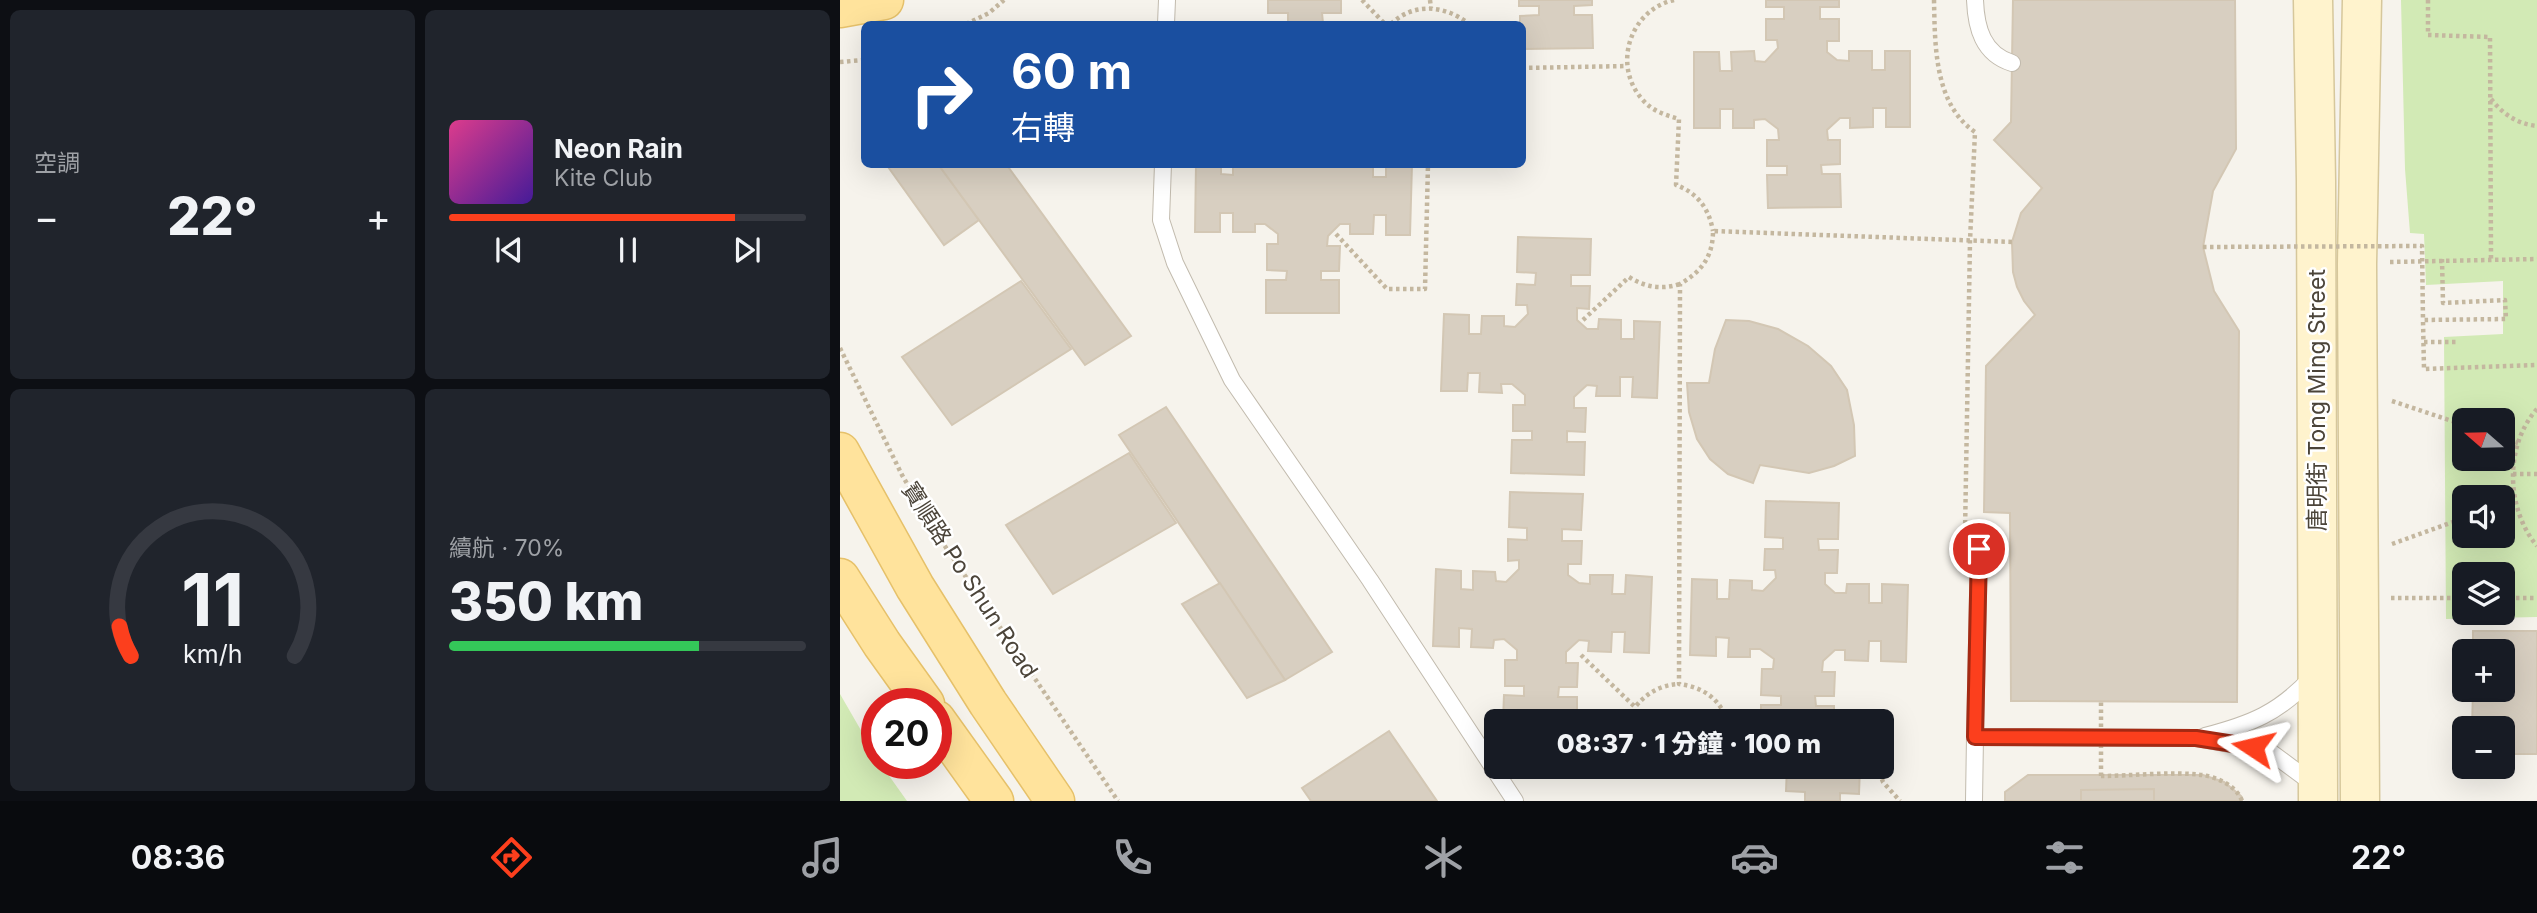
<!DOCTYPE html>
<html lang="zh-TW">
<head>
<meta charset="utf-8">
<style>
	body { margin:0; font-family:Inter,"Noto Sans TC",sans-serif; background:#20242c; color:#f1f3f6; height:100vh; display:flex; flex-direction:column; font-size:26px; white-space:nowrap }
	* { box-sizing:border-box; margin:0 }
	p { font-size:23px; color:#9ea1a6 }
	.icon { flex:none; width:38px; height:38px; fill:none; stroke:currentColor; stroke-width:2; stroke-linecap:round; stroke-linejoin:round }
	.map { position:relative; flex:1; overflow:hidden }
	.side { display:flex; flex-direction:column; gap:10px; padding:10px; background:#0d0f14; width:840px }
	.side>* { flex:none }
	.hud { position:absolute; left:21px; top:21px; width:665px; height:147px; border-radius:10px; box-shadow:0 7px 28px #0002; background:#1a4fa0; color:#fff; overflow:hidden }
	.needle { width:46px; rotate:290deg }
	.controls { position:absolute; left:1612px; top:408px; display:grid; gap:14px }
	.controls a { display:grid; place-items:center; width:63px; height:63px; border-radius:10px; background:#171b24; box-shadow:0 7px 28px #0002; font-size:35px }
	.speed { position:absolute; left:21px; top:688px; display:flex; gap:14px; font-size:35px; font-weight:700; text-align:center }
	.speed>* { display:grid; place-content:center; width:91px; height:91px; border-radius:50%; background:#171b24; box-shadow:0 7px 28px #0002; line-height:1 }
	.speed .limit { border:10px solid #d22; background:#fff; color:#111 }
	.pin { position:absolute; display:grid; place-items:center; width:60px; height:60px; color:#fff; margin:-30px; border:4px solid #fff; border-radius:50%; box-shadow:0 2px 7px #0007 }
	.me { position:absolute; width:77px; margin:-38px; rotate:280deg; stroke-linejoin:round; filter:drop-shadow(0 0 5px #0008) }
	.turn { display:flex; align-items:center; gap:24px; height:147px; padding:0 35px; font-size:32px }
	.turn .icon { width:91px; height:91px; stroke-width:2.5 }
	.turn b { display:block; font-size:49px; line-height:60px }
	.big { font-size:52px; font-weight:800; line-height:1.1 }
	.side .card { flex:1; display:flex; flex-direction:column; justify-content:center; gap:10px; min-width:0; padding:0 24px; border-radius:10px; background:#20242c }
	.side .dial { align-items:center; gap:0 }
	.dial svg { height:182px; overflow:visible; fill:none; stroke:#363941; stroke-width:7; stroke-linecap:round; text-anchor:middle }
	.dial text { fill:#f1f3f6; stroke:none }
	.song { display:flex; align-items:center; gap:21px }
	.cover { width:84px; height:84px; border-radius:10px; background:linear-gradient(135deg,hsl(330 70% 55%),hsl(260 70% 35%)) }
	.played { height:7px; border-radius:4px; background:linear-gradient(90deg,#fc3f1d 80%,#363941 80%) }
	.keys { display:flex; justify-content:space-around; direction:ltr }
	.heat { display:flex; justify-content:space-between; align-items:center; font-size:38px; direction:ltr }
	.charge { height:10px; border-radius:5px; background:linear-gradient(90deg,#34c759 70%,#363941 0) }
	.side .tiles { flex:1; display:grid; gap:10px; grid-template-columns:repeat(2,1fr) }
	.trip { position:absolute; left:644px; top:709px; width:410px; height:70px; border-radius:10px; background:#171b24; box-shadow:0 7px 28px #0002; font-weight:800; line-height:70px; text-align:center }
	.dock { display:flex; height:112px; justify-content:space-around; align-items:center; background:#090b0e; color:#9ea1a6 }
	.dock .icon { width:49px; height:49px }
	.dock .active { color:#fc3f1d }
	.dock b { font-size:32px; color:#f1f3f6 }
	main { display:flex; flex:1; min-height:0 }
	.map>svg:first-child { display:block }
	.green { fill:#d2eab5; fill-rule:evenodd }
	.building { fill:#d8cfc1; stroke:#d3c7b4; stroke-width:2 }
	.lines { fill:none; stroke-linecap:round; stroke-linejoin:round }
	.lane-casing { stroke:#c2bbae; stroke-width:18 }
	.secondary-casing { stroke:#d6c79b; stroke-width:41 }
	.primary-casing { stroke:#e6c16a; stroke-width:41 }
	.path { stroke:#c4b79f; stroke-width:4.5; stroke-dasharray:3.5 3.5; stroke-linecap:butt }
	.lane { stroke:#fff; stroke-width:16 }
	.secondary { stroke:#fff3cd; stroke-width:38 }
	.primary { stroke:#ffe39c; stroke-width:38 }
	.path-bridge { stroke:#c4b79f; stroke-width:4.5; stroke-dasharray:3.5 3.5; stroke-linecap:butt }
	.route-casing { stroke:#a42913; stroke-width:18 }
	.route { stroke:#fc3f1d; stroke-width:12 }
	.labels { text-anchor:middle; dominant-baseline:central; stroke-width:5; stroke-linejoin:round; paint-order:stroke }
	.street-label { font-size:23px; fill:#4b4439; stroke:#fff }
</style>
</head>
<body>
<main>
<section class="side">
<div class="tiles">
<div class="card"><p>空調</p>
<div class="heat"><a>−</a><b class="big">22°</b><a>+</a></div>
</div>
<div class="card">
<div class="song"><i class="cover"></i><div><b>Neon Rain</b><p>Kite Club</p></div></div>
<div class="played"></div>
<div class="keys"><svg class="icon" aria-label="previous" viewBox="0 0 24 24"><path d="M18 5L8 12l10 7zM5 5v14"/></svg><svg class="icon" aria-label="pause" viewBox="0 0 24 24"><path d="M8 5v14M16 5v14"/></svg><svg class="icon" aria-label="next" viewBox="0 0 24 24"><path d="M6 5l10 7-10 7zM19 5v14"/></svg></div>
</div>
<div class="card dial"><svg viewBox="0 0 100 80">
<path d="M14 69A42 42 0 1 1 86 69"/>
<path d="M14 69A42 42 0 0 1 9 56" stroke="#fc3f1d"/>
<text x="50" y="56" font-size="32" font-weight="700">11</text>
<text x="50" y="72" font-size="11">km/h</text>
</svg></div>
<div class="card"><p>續航 · 70%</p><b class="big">350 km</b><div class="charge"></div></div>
</div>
</section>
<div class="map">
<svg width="1697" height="801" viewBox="0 0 1697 801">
	<rect width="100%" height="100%" fill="#f6f3ec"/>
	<g class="green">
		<path d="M1561 0H1697V617L1606 619 1604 337 1663 334V281L1586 285 1584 234 1570 233 1565 169ZM1624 420H1662V458H1624ZM1624 497H1662V536H1624ZM1624 574H1662V612H1624Z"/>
		<path d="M0 694 37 758V763H40L67 801H0Z"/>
	</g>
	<g class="building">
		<path d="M428 0H501V13H482L483 23 501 22V24H428V22H448V13H428Z"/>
		<path d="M679 0H752V5L734 6V15H752L753 48 682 49V24H680V16L699 15V6H679Z"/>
		<path d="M926 0H999V7H980V19H999V41H987V52L997 60 1009 61V51H1032V70H1045V51H1070V127H1046V108H1033V127L1010 128V118H1000L987 130 988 140H1000V164L981 165 982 174H1000L1001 207 928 208 927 175H947V166H927V140H939L938 129 925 119 914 120V128H893V109H880V128H854V52H879L880 71H892L891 52 914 51 915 61 925 62 938 48 937 40H926V19H944V7H926Z"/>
		<path d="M1173 0H1395L1396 149 1373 191 1363 247 1374 291 1399 331 1397 702 1171 701 1170 513 1144 512 1146 366 1195 315 1184 301 1177 287 1173 272 1172 242 1181 213 1202 188 1154 140 1171 122Z"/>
		<path d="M46 164H98L139 220 104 245Z"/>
		<path d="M98 164H166L291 336 245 365Z"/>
		<path d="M356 164H381V174L393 175V164L427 166 428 164H496L499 167H510V164H533V177H546V164H572L570 235H546V215H534L533 234H510V224H500L488 236 487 246H500L499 271H481V280H499V313H426V280H446L447 271 427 270V244H438V234L425 224H415V232H393V213H380V232H355Z"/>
		<path d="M678 237 751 239 750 275H731V286H750L749 309 737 308V320L747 329H758L759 319 781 320V339H794V321L820 322 817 398 792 397 793 377H780V396H756L757 386 747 385 734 397V408H746L745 432 727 431V442H745L744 475 671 473 672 440H692V431H673V405H685V395L672 384H661L662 393 639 392 640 373H628L627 391H601L604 314 629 315V334H641L642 316H664V326L675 327 688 314 687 305H676L677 284 695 285 696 273 677 272Z"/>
		<path d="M181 281 231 349 112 425 62 357Z"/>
		<path d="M886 320 909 321 938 329 968 346 991 366 1007 390 1014 425 1015 456 994 466 969 473 920 465 913 483 888 474 870 459 857 439 849 412 847 383H869L875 349Z"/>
		<path d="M326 407 492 652 445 680 279 435Z"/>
		<path d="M289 453 336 523 213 594 166 525Z"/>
		<path d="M670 492 743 494 741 530 722 529V541H742L741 564H728V575L739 583 750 584V575H773L772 594H785L786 575 812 577 809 653 784 652 785 632H772L771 652 748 651 749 641 739 640 726 652V663H738L737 687H719L718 697H737V721H663L664 695 684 696V686H665V660H677V650L664 639 654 640 653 648 631 647 632 629 619 628V647L593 646 596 569 621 571V589L633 590V571L655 572 656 581 666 582 679 569V560L668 561V539L687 540V528L669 527Z"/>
		<path d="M926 501 999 503 998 539H978L979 550H998L997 573H985V584L995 593H1006L1007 584H1029V603H1042V584L1068 585 1066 662 1041 661V641H1029L1028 661 1005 660V650H995L983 661 982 672H995L994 696H975L976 706H994V721H921V705H941V696L921 695 922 669H933L934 659 920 649H910V657H888L889 638 876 637V656L850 655 852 579 877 580V599H889L890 580 912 581V590L923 591 936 578 935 570H924L925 549H943V538L925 537Z"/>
		<path d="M380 583 445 680 407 698 342 604Z"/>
		<path d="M1633 631H1697V754H1662V728H1632L1633 690H1662V651H1633Z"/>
		<path d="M549 731 597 801H471L462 788Z"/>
		<path d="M947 766H1020L1019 794 1000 793V801H965V792L946 791Z"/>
		<path d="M1188 775H1363L1384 782 1401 796 1402 801H1165V792Z"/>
		<path d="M1314 789V801H1241V790Z"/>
	</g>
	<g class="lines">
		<g class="lane-casing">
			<g id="lane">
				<path d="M1135 0C1136 28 1143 54 1172 63"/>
				<path d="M326 24 327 0"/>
				<path d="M323 164 321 220 335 263 392 380 530 580 675 801"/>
				<path d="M1139 549 1135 737 1356 738 1429 751 1475 785"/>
				<path d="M1365 736C1411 724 1439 713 1472 677"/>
				<path d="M1134 801 1135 737"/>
			</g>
		</g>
		<g class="secondary-casing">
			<g id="secondary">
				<path d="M1473 0 1476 181 1478 801"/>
				<path d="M1520 801 1517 264 1522 0"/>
			</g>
		</g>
		<g class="primary-casing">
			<g id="primary">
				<path d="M0 8 44 0"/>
				<path d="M0 452 75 587 148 703 215 801"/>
				<path d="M0 578 42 644 85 704"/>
				<path d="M96 720 154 801"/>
			</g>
		</g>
		<g class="path">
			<path d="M522 0 545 24"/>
			<path d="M590 0 591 8"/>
			<path d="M834 0C790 10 772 65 802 99 812 111 825 115 839 119L836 185C858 193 869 209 873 231"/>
			<path d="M1094 0C1095 45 1094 104 1135 132L1130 241 1125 533"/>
			<path d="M1588 0V35L1650 37 1651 259"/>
			<path d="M126 24 149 13 164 0"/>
			<path d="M551 24C574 2 605 5 629 24"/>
			<path d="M0 62 24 60"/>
			<path d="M682 68 787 66"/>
			<path d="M1651 99C1663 114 1677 124 1697 126"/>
			<path d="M496 234 547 289H585L588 164"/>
			<path d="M1602 259 1603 303 1665 300 1666 319 1583 320 1584 369 1697 365"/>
			<path d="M1550 262 1697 259"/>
			<path d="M743 320 789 277C805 287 821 290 840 284"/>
			<path d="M1584 342H1616"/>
			<path d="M0 348 62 475 94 530 278 801"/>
			<path d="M1552 401 1624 425"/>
			<path d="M1697 409C1664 446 1666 509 1697 546"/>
			<path d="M1662 438 1678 443"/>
			<path d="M1673 474H1697"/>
			<path d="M1662 504 1675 500"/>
			<path d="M1552 544 1624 518"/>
			<path d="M1551 598H1624"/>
			<path d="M1662 598H1697"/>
			<path d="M741 655 795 707C807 693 820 685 839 684"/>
			<path d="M887 721C880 698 862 687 839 684L840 284C861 272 873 257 873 231L1172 242"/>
			<path d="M1037 766 1043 782 1060 801"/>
			<path d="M1261 776C1292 776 1331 771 1362 775 1377 777 1397 786 1402 801"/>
		</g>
		<use href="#lane" class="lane"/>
		<use href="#secondary" class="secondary"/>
		<use href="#primary" class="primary"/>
		<g class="path-bridge">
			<path d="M1363 247 1582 246 1583 320"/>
			<path d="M1261 776V701"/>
		</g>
	</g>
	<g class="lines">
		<g class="route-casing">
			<path id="route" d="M1139 549 1135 737 1356 738 1413 747"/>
		</g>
		<use href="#route" class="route"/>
	</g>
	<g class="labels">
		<g class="street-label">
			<text transform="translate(1477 400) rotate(-90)">唐明街 Tong Ming Street</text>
			<text transform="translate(130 580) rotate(57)">寶順路 Po Shun Road</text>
		</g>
	</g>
</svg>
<div class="controls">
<a><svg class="needle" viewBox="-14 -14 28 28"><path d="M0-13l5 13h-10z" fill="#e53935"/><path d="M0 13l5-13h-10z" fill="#9ea1a6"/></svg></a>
<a><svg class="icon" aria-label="sound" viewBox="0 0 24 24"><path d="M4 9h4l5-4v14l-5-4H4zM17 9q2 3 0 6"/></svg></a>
<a><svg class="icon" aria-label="layers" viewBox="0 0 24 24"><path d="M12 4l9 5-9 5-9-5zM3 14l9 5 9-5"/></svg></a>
<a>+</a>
<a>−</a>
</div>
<div class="speed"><div class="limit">20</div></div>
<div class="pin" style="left:1139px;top:549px;background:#d93025"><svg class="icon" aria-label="arrive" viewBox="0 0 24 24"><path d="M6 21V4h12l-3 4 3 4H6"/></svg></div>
<svg class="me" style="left:1413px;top:747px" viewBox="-20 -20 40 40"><path d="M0-17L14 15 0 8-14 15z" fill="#fc3f1d" stroke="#fff" stroke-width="4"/></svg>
<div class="trip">08:37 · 1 分鐘 · 100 m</div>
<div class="hud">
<div class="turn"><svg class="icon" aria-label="right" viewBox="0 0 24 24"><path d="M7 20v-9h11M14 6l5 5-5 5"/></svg><div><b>60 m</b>右轉</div></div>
</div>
</div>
</main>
<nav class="dock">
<b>08:36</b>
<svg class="icon active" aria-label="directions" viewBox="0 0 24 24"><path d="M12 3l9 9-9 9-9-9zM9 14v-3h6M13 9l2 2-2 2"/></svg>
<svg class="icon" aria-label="music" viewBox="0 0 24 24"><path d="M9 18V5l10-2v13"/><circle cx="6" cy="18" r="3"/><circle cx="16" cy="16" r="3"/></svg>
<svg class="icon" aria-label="phone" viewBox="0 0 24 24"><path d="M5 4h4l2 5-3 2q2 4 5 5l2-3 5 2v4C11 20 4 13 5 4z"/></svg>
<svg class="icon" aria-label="climate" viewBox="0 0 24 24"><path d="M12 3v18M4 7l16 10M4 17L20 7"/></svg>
<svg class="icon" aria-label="car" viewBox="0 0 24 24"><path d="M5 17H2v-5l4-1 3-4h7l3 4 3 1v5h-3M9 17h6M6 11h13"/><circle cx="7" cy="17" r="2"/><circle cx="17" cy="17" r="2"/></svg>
<svg class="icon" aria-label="filters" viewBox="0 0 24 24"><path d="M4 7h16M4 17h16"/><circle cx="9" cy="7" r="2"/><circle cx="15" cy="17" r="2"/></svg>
<b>22°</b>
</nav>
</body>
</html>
